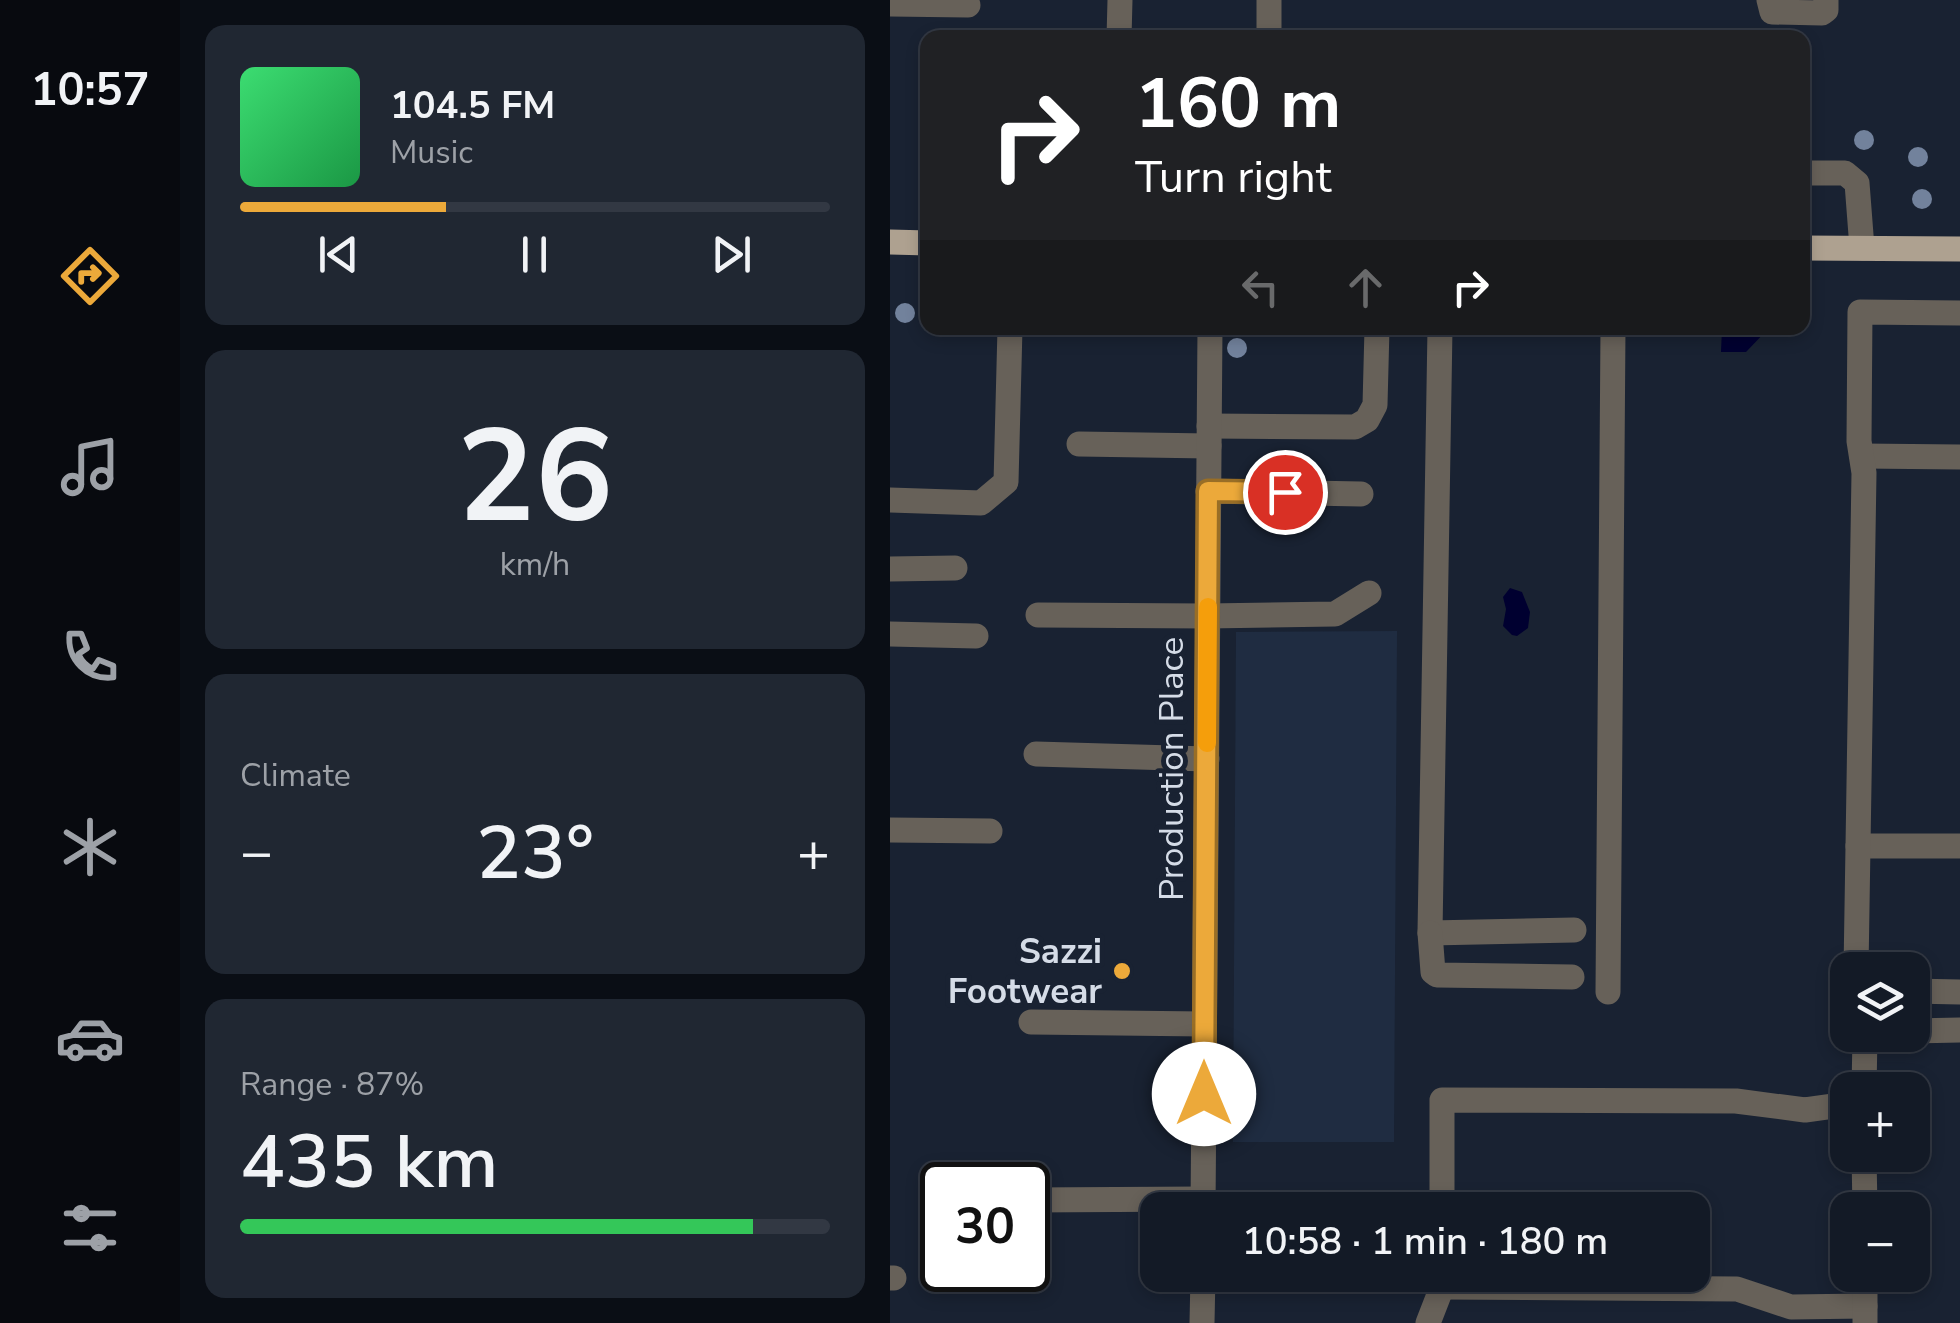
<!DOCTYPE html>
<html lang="en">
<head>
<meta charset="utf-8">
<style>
	body { margin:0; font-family:"Nunito Sans",sans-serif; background:#202732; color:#f1f3f6; height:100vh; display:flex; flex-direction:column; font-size:38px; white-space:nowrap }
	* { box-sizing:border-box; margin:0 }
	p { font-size:32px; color:#9da1a7 }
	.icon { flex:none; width:55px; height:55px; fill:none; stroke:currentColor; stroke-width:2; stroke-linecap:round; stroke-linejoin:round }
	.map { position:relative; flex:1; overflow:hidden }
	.drawer { display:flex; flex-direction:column; gap:25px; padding:25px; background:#0a0e15; width:710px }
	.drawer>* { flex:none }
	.hud { position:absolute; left:30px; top:30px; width:890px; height:305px; border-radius:20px; box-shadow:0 5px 15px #0003,0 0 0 2px #323843; background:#202124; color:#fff; overflow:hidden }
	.buttons { position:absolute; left:940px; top:952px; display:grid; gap:20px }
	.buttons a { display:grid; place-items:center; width:100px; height:100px; border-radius:20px; background:#131a26; box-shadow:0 5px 15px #0003,0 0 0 2px #323843; font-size:50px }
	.speed { position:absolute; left:30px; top:1162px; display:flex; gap:20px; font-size:50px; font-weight:700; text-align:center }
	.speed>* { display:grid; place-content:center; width:130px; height:130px; border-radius:50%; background:#131a26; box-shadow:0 5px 15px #0003,0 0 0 2px #323843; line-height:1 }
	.speed .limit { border:5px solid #111; border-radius:15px; background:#fff; color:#111 }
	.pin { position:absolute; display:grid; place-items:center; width:85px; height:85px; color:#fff; margin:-42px; border:5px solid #fff; border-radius:50%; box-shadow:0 2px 10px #0007 }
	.me { position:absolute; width:110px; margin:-55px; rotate:0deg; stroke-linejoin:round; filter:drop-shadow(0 0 8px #0008) }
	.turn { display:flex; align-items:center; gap:35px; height:210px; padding:0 50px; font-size:45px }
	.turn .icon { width:130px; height:130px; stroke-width:2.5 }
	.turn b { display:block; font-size:70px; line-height:85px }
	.lanes { display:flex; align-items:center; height:95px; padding:0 50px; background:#0003; justify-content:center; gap:50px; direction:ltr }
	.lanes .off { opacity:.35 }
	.big { font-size:75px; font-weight:600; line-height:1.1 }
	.drawer .tile { flex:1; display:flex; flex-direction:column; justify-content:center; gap:15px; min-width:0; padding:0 35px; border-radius:20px; background:#202732 }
	.drawer .dial { align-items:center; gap:0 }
	.dial b { font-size:130px; line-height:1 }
	.song { display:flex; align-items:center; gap:30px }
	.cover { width:120px; height:120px; border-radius:15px; background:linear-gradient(135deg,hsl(140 70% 55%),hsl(140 70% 35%)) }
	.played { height:10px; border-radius:5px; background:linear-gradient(90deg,#eca93a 35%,#323843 35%) }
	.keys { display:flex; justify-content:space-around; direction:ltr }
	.heat { display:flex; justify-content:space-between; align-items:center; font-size:55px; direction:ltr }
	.charge { height:15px; border-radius:8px; background:linear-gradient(90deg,#34c759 87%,#323843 0) }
	.trip { position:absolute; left:250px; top:1192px; width:570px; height:100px; border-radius:20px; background:#131a26; box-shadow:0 5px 15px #0003,0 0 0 2px #323843; font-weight:600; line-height:100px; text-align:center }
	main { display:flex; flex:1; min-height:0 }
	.tab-bar { display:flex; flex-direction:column; width:180px; justify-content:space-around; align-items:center; background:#080a0f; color:#9da1a7 }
	.tab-bar .icon { width:70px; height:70px }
	.tab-bar .active { color:#eca93a }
	.tab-bar b { font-size:45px; color:#f1f3f6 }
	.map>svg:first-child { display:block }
	.built { fill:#1f2c41 }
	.water { fill:#000030 }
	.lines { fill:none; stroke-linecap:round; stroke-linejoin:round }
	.minor { stroke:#676159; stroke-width:25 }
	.major { stroke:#aea190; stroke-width:25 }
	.tree { fill:#72829c }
	.route-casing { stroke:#996e26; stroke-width:25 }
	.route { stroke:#eca93a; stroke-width:18 }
	.slow { stroke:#f59e0b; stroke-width:18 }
	.poi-dot { fill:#eca93a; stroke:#192232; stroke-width:4 }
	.labels { text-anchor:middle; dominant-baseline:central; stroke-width:10; stroke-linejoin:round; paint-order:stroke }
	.street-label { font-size:35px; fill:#d5dce7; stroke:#192232 }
	.poi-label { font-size:35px; font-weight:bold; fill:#d5dce7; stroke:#192232; text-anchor:end }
</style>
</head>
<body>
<main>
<nav class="tab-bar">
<b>10:57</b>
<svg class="icon active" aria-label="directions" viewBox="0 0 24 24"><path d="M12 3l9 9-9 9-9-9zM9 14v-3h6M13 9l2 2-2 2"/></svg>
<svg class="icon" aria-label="music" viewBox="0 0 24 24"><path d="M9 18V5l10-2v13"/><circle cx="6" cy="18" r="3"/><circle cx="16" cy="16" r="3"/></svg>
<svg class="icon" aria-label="phone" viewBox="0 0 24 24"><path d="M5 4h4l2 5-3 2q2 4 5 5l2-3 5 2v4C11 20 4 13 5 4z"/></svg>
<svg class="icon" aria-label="climate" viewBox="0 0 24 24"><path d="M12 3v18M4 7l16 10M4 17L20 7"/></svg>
<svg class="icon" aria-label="car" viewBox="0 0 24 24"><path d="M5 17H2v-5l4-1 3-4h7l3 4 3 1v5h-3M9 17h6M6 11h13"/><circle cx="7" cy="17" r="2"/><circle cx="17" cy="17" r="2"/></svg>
<svg class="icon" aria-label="filters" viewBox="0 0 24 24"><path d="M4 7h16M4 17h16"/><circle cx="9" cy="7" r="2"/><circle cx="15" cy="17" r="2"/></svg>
</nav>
<section class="drawer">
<div class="tile">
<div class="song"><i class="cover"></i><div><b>104.5 FM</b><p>Music</p></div></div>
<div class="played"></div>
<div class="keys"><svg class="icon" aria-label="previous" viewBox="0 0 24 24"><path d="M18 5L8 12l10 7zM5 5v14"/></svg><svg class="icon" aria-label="pause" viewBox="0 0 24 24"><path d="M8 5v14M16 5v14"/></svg><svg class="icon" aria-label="next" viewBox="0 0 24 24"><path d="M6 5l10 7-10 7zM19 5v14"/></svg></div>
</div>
<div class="tile dial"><b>26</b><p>km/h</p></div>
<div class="tile"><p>Climate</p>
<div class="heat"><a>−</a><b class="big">23°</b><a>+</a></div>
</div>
<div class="tile"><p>Range · 87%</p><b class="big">435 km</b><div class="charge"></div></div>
</section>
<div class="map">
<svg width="1070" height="1323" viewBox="0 0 1070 1323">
	<rect width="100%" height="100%" fill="#192232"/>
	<path class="built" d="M507 631 504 1142H343L346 632Z"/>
	<g class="water">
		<path d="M832 328H876L878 329 856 352H831Z"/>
		<path d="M620 588 632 592 640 612 638 628 627 636 622 635 613 626 616 609 613 597Z"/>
	</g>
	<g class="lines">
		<g class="minor">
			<path d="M879 0 882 12 932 13 936 10V0"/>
			<path d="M0 4 78 5"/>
			<path d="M229 38 230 0"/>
			<path d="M379 38V0"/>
			<path d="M912 173H955L967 183 972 248"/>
			<path d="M550 328 540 933 684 930"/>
			<path d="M319 426 465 427 477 420 485 405 487 328"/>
			<path d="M189 444 319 446"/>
			<path d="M972 456 1070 457"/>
			<path d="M318 491 471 494"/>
			<path d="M0 500 91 503 116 482 120 328"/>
			<path d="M0 569 65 568"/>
			<path d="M148 615 317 616 445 614 479 593"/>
			<path d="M0 634 86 636"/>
			<path d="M146 754 317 759"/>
			<path d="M0 830 100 831"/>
			<path d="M968 846H1070"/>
			<path d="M540 933 543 972 547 975 682 977"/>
			<path d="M966 970 974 473 969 441 970 312 1070 313"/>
			<path d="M1022 991 1070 992"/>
			<path d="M718 992 723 328"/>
			<path d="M141 1022 314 1024"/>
			<path d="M1022 1031 1070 1030"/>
			<path d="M974 1090 975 1035"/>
			<path d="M974 1155 975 1210"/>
			<path d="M138 1200 313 1199"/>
			<path d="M313 1210 320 328"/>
			<path d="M552 1210V1100L846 1101 915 1110 958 1104"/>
			<path d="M552 1275V1287L847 1289 901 1307 975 1306"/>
			<path d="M0 1278H4"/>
			<path d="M312 1323 313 1275"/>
			<path d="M538 1323 552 1287"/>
			<path d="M975 1323V1275"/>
		</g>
		<g class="major">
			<path d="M0 242 38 243"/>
			<path d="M912 248 1070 249"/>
		</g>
	</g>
	<g class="tree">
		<circle cx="974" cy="140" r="10"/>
		<circle cx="1028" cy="157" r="10"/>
		<circle cx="1032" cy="199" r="10"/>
		<circle cx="15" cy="313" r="10"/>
		<circle cx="347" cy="348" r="10"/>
	</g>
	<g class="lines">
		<g class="route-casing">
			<path id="route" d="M314 1094 318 491 395 492"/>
		</g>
		<use href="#route" class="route"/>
		<path class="slow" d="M317 743 318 607"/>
	</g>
	<circle class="poi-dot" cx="232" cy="971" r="10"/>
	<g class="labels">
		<g class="street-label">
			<text transform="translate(281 769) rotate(-90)">Production Place</text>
		</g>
		<g class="poi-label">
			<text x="212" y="951">Sazzi<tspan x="212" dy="40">Footwear</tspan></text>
		</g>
	</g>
</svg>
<div class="buttons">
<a><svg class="icon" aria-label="layers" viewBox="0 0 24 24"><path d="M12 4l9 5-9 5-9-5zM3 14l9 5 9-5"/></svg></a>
<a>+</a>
<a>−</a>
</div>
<div class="speed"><div class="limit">30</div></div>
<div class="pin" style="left:395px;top:492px;background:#d93025"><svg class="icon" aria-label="arrive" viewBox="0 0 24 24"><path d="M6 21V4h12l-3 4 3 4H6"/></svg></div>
<svg class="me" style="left:314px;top:1094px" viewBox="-20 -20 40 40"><circle r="19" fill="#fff"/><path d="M0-13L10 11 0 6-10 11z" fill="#eca93a"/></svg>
<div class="trip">10:58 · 1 min · 180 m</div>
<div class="hud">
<div class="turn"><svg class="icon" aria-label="right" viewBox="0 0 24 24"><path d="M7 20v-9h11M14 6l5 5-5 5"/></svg><div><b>160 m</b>Turn right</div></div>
<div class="lanes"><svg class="icon off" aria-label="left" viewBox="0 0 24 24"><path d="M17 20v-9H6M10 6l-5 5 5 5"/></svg><svg class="icon off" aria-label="ahead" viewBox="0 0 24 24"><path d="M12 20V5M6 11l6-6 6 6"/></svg><svg class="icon" aria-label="right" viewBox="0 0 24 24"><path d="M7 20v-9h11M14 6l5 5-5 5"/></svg></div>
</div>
</div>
</main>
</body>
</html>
